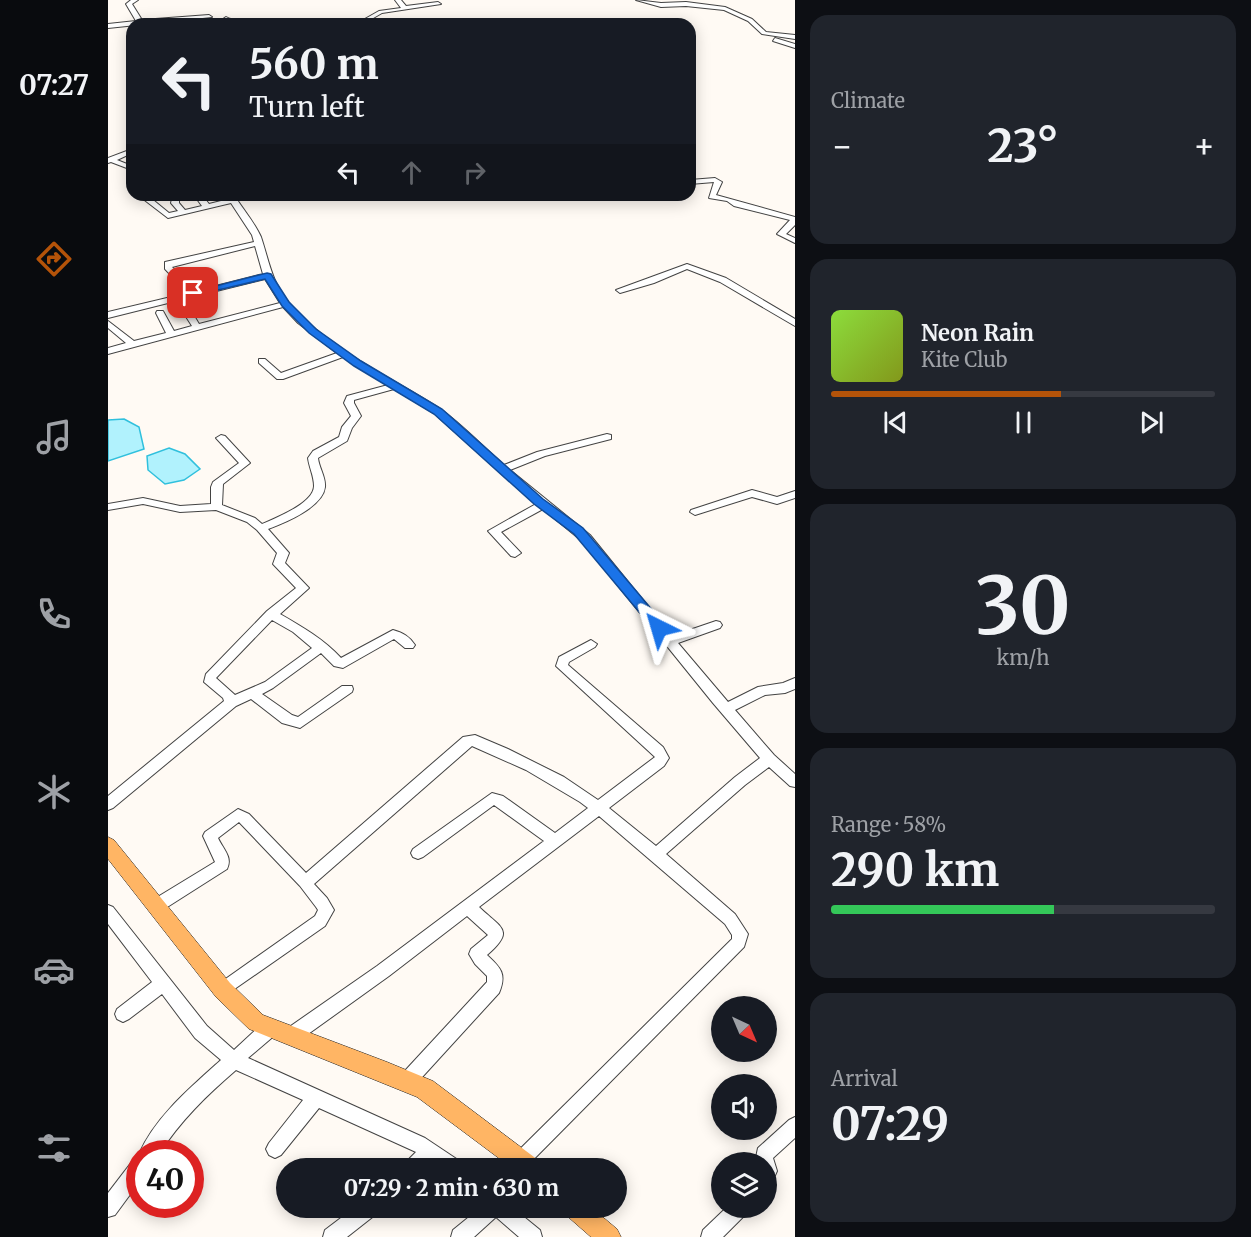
<!DOCTYPE html>
<html lang="en">
<head>
<meta charset="utf-8">
<style>
	body { margin:0; font-family:Merriweather,serif; background:#20242c; color:#f1f3f6; height:100vh; display:flex; flex-direction:column; font-size:22px; white-space:nowrap }
	* { box-sizing:border-box; margin:0 }
	p { font-size:20px; color:#9ea1a6 }
	.icon { flex:none; width:33px; height:33px; fill:none; stroke:currentColor; stroke-width:2; stroke-linecap:round; stroke-linejoin:round }
	.map { position:relative; flex:1; overflow:hidden }
	.sheet { display:flex; flex-direction:column; gap:15px; padding:15px; background:#0d0f14; width:456px }
	.sheet>* { flex:none }
	.hud { position:absolute; left:18px; top:18px; width:570px; height:183px; border-radius:18px; box-shadow:0 3px 15px #0003; background:#171b24; color:#f1f3f6; overflow:hidden }
	.needle { width:39px; rotate:136deg }
	.buttons { position:absolute; left:603px; top:996px; display:grid; gap:12px }
	.buttons a { display:grid; place-items:center; width:66px; height:66px; border-radius:50%; background:#171b24; box-shadow:0 3px 15px #0003; font-size:30px }
	.speed { position:absolute; left:18px; top:1140px; display:flex; gap:12px; font-size:30px; font-weight:700; text-align:center }
	.speed>* { display:grid; place-content:center; width:78px; height:78px; border-radius:50%; background:#171b24; box-shadow:0 3px 15px #0003; line-height:1 }
	.speed .limit { border:9px solid #d22; background:#fff; color:#111 }
	.pin { position:absolute; display:grid; place-items:center; width:51px; height:51px; color:#fff; margin:-26px; border-radius:12px; box-shadow:0 3px 9px #0006 }
	.me { position:absolute; width:66px; margin:-33px; rotate:320deg; stroke-linejoin:round; filter:drop-shadow(0 0 4px #0008) }
	.turn { display:flex; align-items:center; gap:21px; height:126px; padding:0 24px; font-size:27px }
	.turn .icon { width:78px; height:78px; stroke-width:2.5 }
	.turn b { display:block; font-size:42px; line-height:51px }
	.lanes { display:flex; align-items:center; height:57px; padding:0 24px; background:#0003; justify-content:center; gap:30px; direction:ltr }
	.lanes .off { opacity:.35 }
	.big { font-size:45px; font-weight:700; line-height:1.1 }
	.sheet .tile { flex:1; display:flex; flex-direction:column; justify-content:center; gap:9px; min-width:0; padding:0 21px; border-radius:18px; background:#20242c }
	.sheet .dial { align-items:center; gap:0 }
	.dial b { font-size:78px; line-height:1 }
	.song { display:flex; align-items:center; gap:18px }
	.cover { width:72px; height:72px; border-radius:9px; background:linear-gradient(135deg,hsl(90 70% 55%),hsl(70 70% 35%)) }
	.played { height:6px; border-radius:3px; background:linear-gradient(90deg,#b45309 60%,#363941 60%) }
	.keys { display:flex; justify-content:space-around; direction:ltr }
	.heat { display:flex; justify-content:space-between; align-items:center; font-size:33px; direction:ltr }
	.charge { height:9px; border-radius:4px; background:linear-gradient(90deg,#34c759 58%,#363941 0) }
	.trip { position:absolute; left:168px; top:1158px; width:351px; height:60px; border-radius:30px; background:#171b24; box-shadow:0 3px 15px #0003; font-weight:700; line-height:60px; text-align:center }
	main { display:flex; flex:1; min-height:0 }
	.tab-bar { display:flex; flex-direction:column; width:108px; justify-content:space-around; align-items:center; background:#090b0e; color:#9ea1a6 }
	.tab-bar .icon { width:42px; height:42px }
	.tab-bar .on { color:#b45309 }
	.tab-bar b { font-size:27px; color:#f1f3f6 }
	.map>svg:first-child { display:block }
	.water { fill:#b1f2fd; stroke:#30c0dd; stroke-width:1.5 }
	.lines { fill:none; stroke-linecap:round; stroke-linejoin:round }
	.minor-casing { stroke:#434343; stroke-width:2 }
	.major-casing { stroke:#212121; stroke-width:1 }
	.minor { fill:#fff; fill-rule:evenodd }
	.major { fill:#ffb564; fill-rule:evenodd }
	.route { fill:#1a73e8; stroke:#114b97; stroke-width:1.5 }
</style>
</head>
<body>
<main>
<nav class="tab-bar">
<b>07:27</b>
<svg class="icon on" aria-label="directions" viewBox="0 0 24 24"><path d="M12 3l9 9-9 9-9-9zM9 14v-3h6M13 9l2 2-2 2"/></svg>
<svg class="icon" aria-label="music" viewBox="0 0 24 24"><path d="M9 18V5l10-2v13"/><circle cx="6" cy="18" r="3"/><circle cx="16" cy="16" r="3"/></svg>
<svg class="icon" aria-label="phone" viewBox="0 0 24 24"><path d="M5 4h4l2 5-3 2q2 4 5 5l2-3 5 2v4C11 20 4 13 5 4z"/></svg>
<svg class="icon" aria-label="climate" viewBox="0 0 24 24"><path d="M12 3v18M4 7l16 10M4 17L20 7"/></svg>
<svg class="icon" aria-label="car" viewBox="0 0 24 24"><path d="M5 17H2v-5l4-1 3-4h7l3 4 3 1v5h-3M9 17h6M6 11h13"/><circle cx="7" cy="17" r="2"/><circle cx="17" cy="17" r="2"/></svg>
<svg class="icon" aria-label="filters" viewBox="0 0 24 24"><path d="M4 7h16M4 17h16"/><circle cx="9" cy="7" r="2"/><circle cx="15" cy="17" r="2"/></svg>
</nav>
<div class="map">
<svg width="687" height="1237" viewBox="0 0 687 1237">
	<rect width="100%" height="100%" fill="#fffaf4"/>
	<g class="water">
		<path d="M16 419 31 427 36 449 0 461V420Z"/>
		<path d="M61 448 77 454 92 469 76 480 57 484 40 470 39 456Z"/>
	</g>
	<g class="lines">
		<g class="minor-casing">
			<g id="minor">
				<path d="M23 0H30L24 4 34 20 101 15 104 17 0 28V24L28 21 18 4Z"/>
				<path d="M287 0H293L298 6 330 2 333 4 274 13 255 24H248L271 11 293 8Z"/>
				<path d="M528 0 553 3 578 2 617 7 644 19 658 32 687 35V39L654 34 640 21 616 10 578 6 553 7Z"/>
				<path d="M118 17C128 23 136 17 144 24H120L115 19Z"/>
				<path d="M667 38 687 44V48L665 41Z"/>
				<path d="M24 149V153L9 160 24 166V170L3 162 0 163V158Z"/>
				<path d="M607 178 614 182 608 195 687 217V225L678 234 687 238V243L669 234 682 220 626 206 619 201 601 198 606 182 582 184V180Z"/>
				<path d="M30 195H39L61 213 70 211 63 203 64 199 60 195 71 196V203L77 210 94 206 86 195H94L101 204 121 199 118 195H126C134 208 147 223 153 237 161 261 164 284 182 304 221 350 281 376 331 408 354 424 375 447 396 465L429 452 499 434 503 435V439L437 456 402 470 482 535 564 636 608 621 612 622 614 625 612 628 570 643 620 702 650 687 675 683 687 678V689L677 693 657 695 627 710 666 755 687 774V787L682 786 661 767 637 785 558 854 627 914 640 934 636 947 419 1166 414 1168 407 1166 404 1160 407 1154 624 939V935L617 924 491 816 371 907C393 928 408 930 379 955 393 968 399 974 391 993L306 1086 300 1088 294 1086 291 1080 294 1074 379 982V976L367 964 361 954 363 949 380 935 359 916 281 976 189 1042 183 1044 177 1042 175 1036 177 1030 269 966 436 841 386 805 315 857 310 859 305 857 303 853 305 849 384 793 395 796 447 833 480 808 472 802 418 770 364 746 206 884 219 898 226 910 217 926 115 997 109 995 107 990 109 985 207 916 210 910 208 907 192 886 131 822 110 838C115 849 125 857 119 869L53 911 48 913 43 911 40 906 43 901 107 862 95 836 97 832 130 809 141 814 198 873 355 737 367 735 400 749 456 777 490 800 547 757 448 666 451 657 483 640 489 644 487 647 461 662 460 665 555 747 561 758 556 766 501 808 548 846 627 777 652 758 605 703 474 541 435 509 393 532 413 553 407 557 403 556 380 531 428 504 327 414 286 389 246 400V403L253 416 244 428 239 441 210 458C211 468 218 477 217 487 215 507 177 523 160 529L181 553 177 563 201 588 172 614C193 626 217 640 233 658L285 630C295 633 301 636 307 645L305 648H297L286 639 235 668 226 666 213 653 165 688 154 694 184 715 190 717 234 686H244L245 689 244 692 192 728 174 723 143 699 128 706 5 808 0 810V796L116 701 115 698 96 682 98 674 159 611 188 588 165 564 169 553 149 530 139 522 108 510 72 512 35 504 0 510V504L35 498 72 506 103 504V487L105 482 131 463 108 438 113 435 117 436 142 463 115 484 114 505 147 518 154 524C168 518 206 503 206 486 206 476 201 467 200 458L205 451 231 437 234 427 243 416 236 403 239 396 280 385 235 357 175 379H169L151 363V359H157L173 373 229 353 190 323 175 307 0 354V348L18 343 0 328V321L26 341 58 333 48 313 49 311H55L66 331 84 326 68 301 0 318V312L80 293 57 269V262L146 242 144 235 123 203 60 218ZM147 246 155 274 88 291 64 267ZM157 279 172 303 91 324 76 299ZM164 620 185 632 204 648 157 682 127 695 108 678Z"/>
				<path d="M579 264 618 278 687 319V326L612 282 579 269 546 283 512 293 508 290Z"/>
				<path d="M644 490 669 497 687 491V498L669 504 644 497 587 515 582 512 583 510Z"/>
				<path d="M0 905 5 907 99 1026 126 1050 155 1023 161 1021 167 1023 169 1029 167 1035 140 1058 317 1138 353 1162 356 1168H332L323 1163 317 1168H295L298 1162 308 1152 211 1108 173 1155 167 1158 161 1155 158 1149 161 1143 195 1100 128 1070C99 1095 72 1121 51 1154H32V1155L31 1154C47 1117 83 1087 113 1060L87 1038 54 994 21 1019 15 1022 9 1019 7 1014 9 1009 44 982 0 924Z"/>
				<path d="M687 1117V1138L665 1158 669 1171 664 1182 658 1185V1162H647L650 1148 681 1120Z"/>
				<path d="M32 1156V1181L7 1215 0 1217V1193L26 1159Z"/>
				<path d="M246 1208H269L267 1215 239 1237H215L217 1230Z"/>
				<path d="M372 1208H405L432 1230 434 1237H411L388 1217 366 1237H343L345 1230Z"/>
				<path d="M618 1208H639L637 1215 615 1237H593L595 1230Z"/>
			</g>
		</g>
		<g class="major-casing">
			<g id="major">
				<path d="M0 837 6 840 122 983 155 1015 279 1062 325 1081 430 1160 433 1168H404L309 1097 141 1029 108 997 0 859Z"/>
				<path d="M455 1208H484L509 1229 513 1237H483L459 1216Z"/>
			</g>
		</g>
		<use href="#minor" class="minor"/>
		<use href="#major" class="major"/>
	</g>
	<path class="route" d="M159 273 163 274 181 302 208 329 253 361 334 409 435 499 475 528 556 624 558 628 556 631H547L466 534 426 504 326 414 246 366 201 333 174 306 157 279 85 296 80 293Z"/>
</svg>
<div class="buttons">
<a><svg class="needle" viewBox="-14 -14 28 28"><path d="M0-13l5 13h-10z" fill="#e53935"/><path d="M0 13l5-13h-10z" fill="#9ea1a6"/></svg></a>
<a><svg class="icon" aria-label="sound" viewBox="0 0 24 24"><path d="M4 9h4l5-4v14l-5-4H4zM17 9q2 3 0 6"/></svg></a>
<a><svg class="icon" aria-label="layers" viewBox="0 0 24 24"><path d="M12 4l9 5-9 5-9-5zM3 14l9 5 9-5"/></svg></a>
</div>
<div class="speed"><div class="limit">40</div></div>
<div class="pin" style="left:85px;top:293px;background:#d93025"><svg class="icon" aria-label="arrive" viewBox="0 0 24 24"><path d="M6 21V4h12l-3 4 3 4H6"/></svg></div>
<svg class="me" style="left:551px;top:628px" viewBox="-20 -20 40 40"><path d="M0-17L14 15 0 8-14 15z" fill="#1a73e8" stroke="#fff" stroke-width="4"/></svg>
<div class="trip">07:29 · 2 min · 630 m</div>
<div class="hud">
<div class="turn"><svg class="icon" aria-label="left" viewBox="0 0 24 24"><path d="M17 20v-9H6M10 6l-5 5 5 5"/></svg><div><b>560 m</b>Turn left</div></div>
<div class="lanes"><svg class="icon" aria-label="left" viewBox="0 0 24 24"><path d="M17 20v-9H6M10 6l-5 5 5 5"/></svg><svg class="icon off" aria-label="ahead" viewBox="0 0 24 24"><path d="M12 20V5M6 11l6-6 6 6"/></svg><svg class="icon off" aria-label="right" viewBox="0 0 24 24"><path d="M7 20v-9h11M14 6l5 5-5 5"/></svg></div>
</div>
</div>
<section class="sheet">
<div class="tile"><p>Climate</p>
<div class="heat"><a>−</a><b class="big">23°</b><a>+</a></div>
</div>
<div class="tile">
<div class="song"><i class="cover"></i><div><b>Neon Rain</b><p>Kite Club</p></div></div>
<div class="played"></div>
<div class="keys"><svg class="icon" aria-label="previous" viewBox="0 0 24 24"><path d="M18 5L8 12l10 7zM5 5v14"/></svg><svg class="icon" aria-label="pause" viewBox="0 0 24 24"><path d="M8 5v14M16 5v14"/></svg><svg class="icon" aria-label="next" viewBox="0 0 24 24"><path d="M6 5l10 7-10 7zM19 5v14"/></svg></div>
</div>
<div class="tile dial"><b>30</b><p>km/h</p></div>
<div class="tile"><p>Range · 58%</p><b class="big">290 km</b><div class="charge"></div></div>
<div class="tile"><p>Arrival</p><b class="big">07:29</b></div>
</section>
</main>
</body>
</html>
